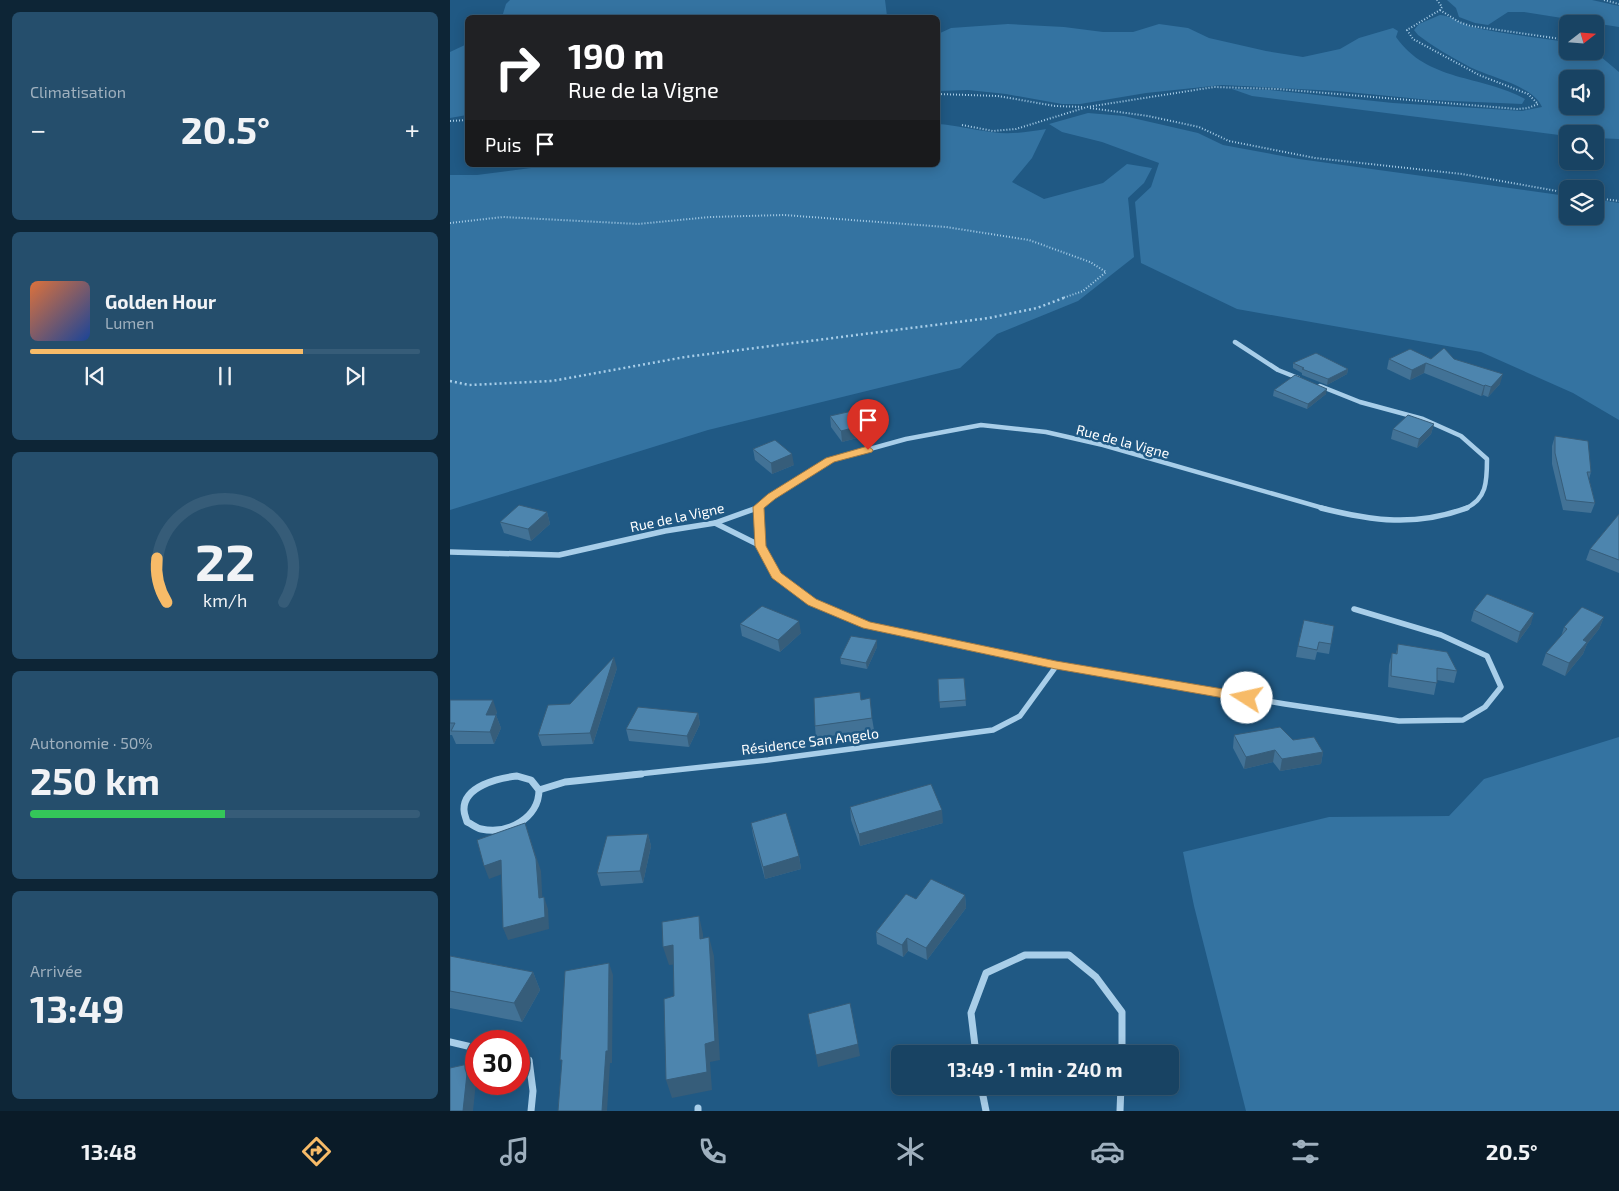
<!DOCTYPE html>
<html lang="fr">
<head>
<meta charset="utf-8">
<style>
	body { margin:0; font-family:"Exo 2",sans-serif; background:#254e6c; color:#f1f3f6; height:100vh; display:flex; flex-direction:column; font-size:19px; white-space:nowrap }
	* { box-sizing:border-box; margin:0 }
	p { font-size:16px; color:#9fb0be }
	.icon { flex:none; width:28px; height:28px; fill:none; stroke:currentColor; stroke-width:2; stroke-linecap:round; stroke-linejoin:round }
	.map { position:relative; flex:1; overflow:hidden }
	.sheet { display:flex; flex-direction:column; gap:12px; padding:12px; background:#0d2536; width:450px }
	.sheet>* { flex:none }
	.top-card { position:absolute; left:15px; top:15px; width:475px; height:152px; border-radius:8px; box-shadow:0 2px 12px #0003,0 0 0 1px #365c78; background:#202124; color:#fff; overflow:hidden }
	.needle { width:32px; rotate:73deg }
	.controls { position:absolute; left:1109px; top:15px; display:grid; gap:10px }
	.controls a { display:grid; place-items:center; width:45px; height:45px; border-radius:8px; background:#184363; box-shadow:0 2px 12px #0003,0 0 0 1px #365c78; font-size:25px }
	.speed { position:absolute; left:15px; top:1030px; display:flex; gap:10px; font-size:25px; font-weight:700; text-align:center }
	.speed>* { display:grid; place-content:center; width:65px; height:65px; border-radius:50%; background:#184363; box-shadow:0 2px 12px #0003,0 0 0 1px #365c78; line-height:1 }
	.speed .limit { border:8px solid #d22; background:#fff; color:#111 }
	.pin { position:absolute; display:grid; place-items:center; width:42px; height:42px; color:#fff; margin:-51px -21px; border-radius:50% 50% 50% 0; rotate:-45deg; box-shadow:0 0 5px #0007 }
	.pin .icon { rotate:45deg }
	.me { position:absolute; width:55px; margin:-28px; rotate:280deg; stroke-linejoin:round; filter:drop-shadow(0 0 4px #0008) }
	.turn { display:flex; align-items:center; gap:18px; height:105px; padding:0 20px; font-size:22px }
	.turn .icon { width:65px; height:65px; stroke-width:2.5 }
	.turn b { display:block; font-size:35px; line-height:42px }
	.then { display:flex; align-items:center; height:48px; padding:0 20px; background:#0003; gap:10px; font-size:19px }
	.big { font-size:38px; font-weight:700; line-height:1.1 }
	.sheet .card { flex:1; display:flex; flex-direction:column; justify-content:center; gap:8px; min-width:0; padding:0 18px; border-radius:8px; background:#254e6c }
	.sheet .dial { align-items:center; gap:0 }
	.dial svg { height:130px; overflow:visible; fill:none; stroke:#365c78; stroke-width:7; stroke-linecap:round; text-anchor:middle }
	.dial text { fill:#f1f3f6; stroke:none }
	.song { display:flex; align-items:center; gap:15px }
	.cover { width:60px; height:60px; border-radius:8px; background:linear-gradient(135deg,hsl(20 70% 55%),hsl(220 70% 35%)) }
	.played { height:5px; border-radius:2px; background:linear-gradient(90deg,#f7bb68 70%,#365c78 70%) }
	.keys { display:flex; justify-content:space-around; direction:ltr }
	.heat { display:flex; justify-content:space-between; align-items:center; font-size:28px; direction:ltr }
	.charge { height:8px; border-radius:4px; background:linear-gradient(90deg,#34c759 50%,#365c78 0) }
	.trip { position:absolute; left:441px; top:1045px; width:288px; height:50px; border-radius:8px; background:#184363; box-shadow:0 2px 12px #0003,0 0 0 1px #365c78; font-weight:700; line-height:50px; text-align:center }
	.menu { display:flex; height:80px; justify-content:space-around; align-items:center; background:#0a1b28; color:#9fb0be }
	.menu .icon { width:35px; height:35px }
	.menu .on { color:#f7bb68 }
	.menu b { font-size:22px; color:#f1f3f6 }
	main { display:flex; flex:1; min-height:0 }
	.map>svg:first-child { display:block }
	.green { fill:#3473a1; fill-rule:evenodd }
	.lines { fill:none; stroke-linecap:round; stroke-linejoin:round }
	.path-far1 { stroke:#a8cee9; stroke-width:2; stroke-dasharray:1 2; stroke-linecap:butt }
	.path { stroke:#a8cee9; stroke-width:2.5; stroke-dasharray:2 3; stroke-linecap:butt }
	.minor-far2 { stroke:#a8cee9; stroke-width:4.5 }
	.minor-far1 { stroke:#a8cee9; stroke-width:5.5 }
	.minor { stroke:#a8cee9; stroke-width:7 }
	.wall { fill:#427296 }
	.shaded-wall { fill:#365d7a }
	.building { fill:#4d85ae; stroke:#365d7a }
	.route { fill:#f7bb68; stroke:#a17a44 }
	.labels { text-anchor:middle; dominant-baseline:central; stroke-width:5; stroke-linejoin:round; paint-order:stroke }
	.street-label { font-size:14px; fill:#fff; stroke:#205984 }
</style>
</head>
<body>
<main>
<section class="sheet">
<div class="card"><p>Climatisation</p>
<div class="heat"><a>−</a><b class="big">20.5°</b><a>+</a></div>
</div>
<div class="card">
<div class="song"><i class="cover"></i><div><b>Golden Hour</b><p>Lumen</p></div></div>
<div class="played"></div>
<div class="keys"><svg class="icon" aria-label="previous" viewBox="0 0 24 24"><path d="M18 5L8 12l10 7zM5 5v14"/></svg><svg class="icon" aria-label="pause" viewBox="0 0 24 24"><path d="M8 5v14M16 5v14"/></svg><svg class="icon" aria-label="next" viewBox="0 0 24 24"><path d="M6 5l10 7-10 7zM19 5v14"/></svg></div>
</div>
<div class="card dial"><svg viewBox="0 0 100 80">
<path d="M14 69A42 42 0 1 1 86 69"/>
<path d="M14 69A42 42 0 0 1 8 42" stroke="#f7bb68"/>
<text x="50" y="56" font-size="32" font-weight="700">22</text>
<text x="50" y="72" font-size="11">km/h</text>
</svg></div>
<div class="card"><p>Autonomie · 50%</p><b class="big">250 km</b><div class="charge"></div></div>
<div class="card"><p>Arrivée</p><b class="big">13:49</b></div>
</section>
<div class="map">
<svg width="1169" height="1111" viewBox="0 0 1169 1111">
	<rect width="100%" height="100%" fill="#205984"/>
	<g class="green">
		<path d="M60 0H435L437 16 449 17H52L56 4Z"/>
		<path d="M997 0H1142L1169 6V27L1074 12H1058L1038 25 1025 23 1009 17 1006 8Z"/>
		<path d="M990 15C1000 15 1011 24 1022 27 1053 34 1086 37 1117 42L1118 51H1144L1169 72V139L1145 138V134H1118L1117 136 802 96 782 89 820 90 943 103 1042 109 1072 111 1092 107C1083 85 1038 77 1018 66 1001 57 984 47 968 35L964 30 969 24ZM1118 79H1145V106H1118Z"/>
		<path d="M558 24 614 27 653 32H683L709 24 738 28 759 38 816 51 853 57 890 49 909 38 943 28 948 31 946 37C977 82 1032 75 1075 99L1072 104 980 100 887 91 772 85 696 93 630 104H612L556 94 518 90 488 91V34L501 28Z"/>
		<path d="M17 44V115L0 118V52Z"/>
		<path d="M638 113 674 116 748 133 773 145 849 159 1117 196 1118 216H1145V199L1169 203V420L1123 393 1031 352 787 309 691 263 685 202 701 187 709 163 652 142 612 132 599 124Z"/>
		<path d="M488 124C506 125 523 130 541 132 559 135 578 132 596 129L582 158 562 182 594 199 653 183 677 164 702 168 694 183 678 198 684 257 628 301 547 334 510 368 258 430 0 510V175H27L104 165H488Z"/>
		<path d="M1169 737V1111H796L744 906 733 852 879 817 999 816 1034 779Z"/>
	</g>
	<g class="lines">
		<g class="path-far1">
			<path d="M1154 0 1169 4"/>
			<path d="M990 10 1009 22 1021 26 1118 40"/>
			<path d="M488 94 548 96 605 106 634 107"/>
			<path d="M640 108 698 116 749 127 779 141 865 158 1012 174 1118 193"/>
			<path d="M0 121 18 120"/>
			<path d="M512 125 543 131 566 129 637 107 764 87 828 89 1067 109 1078 108 1088 104 1078 94 1029 75 963 39 957 30 990 10 992 7 987 0"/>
			<path d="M1145 198 1169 201"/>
			<path d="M0 223 53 217 188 224 260 217 334 215 496 227 579 240 640 262 656 272 633 291 613 298"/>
		</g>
		<path class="path" d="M0 381 19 385 102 381 235 357 539 318 587 308 616 297"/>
		<g class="minor-far2">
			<path d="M785 342 828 370 848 378"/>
			<path d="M870 386 910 402 973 419 1011 436 1037 459C1037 481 1037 500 1014 509"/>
			<path d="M309 507V509"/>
			<path d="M304 509 380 460 456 439 531 425 596 432 653 445 876 509"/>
		</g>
		<g class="minor-far1">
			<path d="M309 508 311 546 326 575 362 602 418 625 607 665 835 704 949 721 1013 720 1035 707 1051 687 1037 656 991 635 904 609"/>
			<path d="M871 508C923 521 965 527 1017 508"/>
			<path d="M265 523 311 546"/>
			<path d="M0 552 109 555 215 531 265 523 307 508"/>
			<path d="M179 775 318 760 543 730 570 716 607 665"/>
		</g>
		<g class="minor">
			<path d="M67 776 81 780 89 790C89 818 58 835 31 829 26 828 22 824 17 822 16 818 14 814 14 810 13 786 49 778 67 776Z"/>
			<path d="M89 790 115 782 191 774"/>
			<path d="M0 1042 26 1048"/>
			<path d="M526 1054 521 1013 536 973 575 955H619L646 977 672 1012V1054"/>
			<path d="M69 1058 79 1060 83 1091 81 1111"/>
			<path d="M531 1086 536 1111"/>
			<path d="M248 1108V1111"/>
			<path d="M670 1111 671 1086"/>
		</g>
	</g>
	<g class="wall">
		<path d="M939 359H1004L1050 384 1038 397 1033 395 1031 396 974 373 960 380 937 369Z"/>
		<path d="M843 363 898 369 897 374 877 385 852 375V373L843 368Z"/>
		<path d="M824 390 876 394 857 409 823 396Z"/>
		<path d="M380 416 421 423 422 434 392 442 381 427Z"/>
		<path d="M984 424 981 434 967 448 941 439 943 429Z"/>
		<path d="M1105 436 1141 472 1139 479 1145 503 1141 513 1113 510 1102 464V446Z"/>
		<path d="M303 449 344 465 322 474 305 460Z"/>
		<path d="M97 512 100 524 81 541 54 533 50 522Z"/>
		<path d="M1169 514V573L1136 560 1140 549Z"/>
		<path d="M1024 610 1081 624 1067 643 1021 621Z"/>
		<path d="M1154 617 1149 629 1137 644 1133 654 1115 676 1092 665 1096 653 1111 637 1114 627Z"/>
		<path d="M290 624 351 633 330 652 292 636Z"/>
		<path d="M884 626 879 654 867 652 865 660 846 657 848 646Z"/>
		<path d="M427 640V647L417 669 391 664 390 658Z"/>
		<path d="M948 644 1007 671 1004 683 987 680 984 695 938 687 939 665 942 653 946 654Z"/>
		<path d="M167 668 143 744 92 746 88 735 120 704Z"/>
		<path d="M514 678 516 706 490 708 488 679Z"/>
		<path d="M0 700 47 712 46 715 51 728 44 744H6L2 735H0Z"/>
		<path d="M248 713 250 724 239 747 179 741 176 729Z"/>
		<path d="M422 718 424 730 366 738 365 726Z"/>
		<path d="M784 735 843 740 873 752 871 764 830 771 823 762 794 769 783 748Z"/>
		<path d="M400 807 493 823 410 846 401 820Z"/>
		<path d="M301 823 349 856 351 869 315 879 303 835Z"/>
		<path d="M198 834 201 846 193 883 151 886 147 873Z"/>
		<path d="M515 895 516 908 477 960 458 951 453 957 427 944 426 932 466 899Z"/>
		<path d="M0 956 83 972 90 990 72 1022 0 1008Z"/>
	</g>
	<g class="shaded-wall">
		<path d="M976 363 974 373 960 380 962 370Z"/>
		<path d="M898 369 897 374 877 385 878 379Z"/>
		<path d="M1053 374 1050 384 1038 397 1041 387Z"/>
		<path d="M1035 385 1033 395 1031 396 1034 386Z"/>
		<path d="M877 389 876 394 857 409 858 404Z"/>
		<path d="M421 423 422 434 392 442 391 431Z"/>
		<path d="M984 424 981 434 967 448 969 439Z"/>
		<path d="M342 454 344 465 322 474 321 463Z"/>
		<path d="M97 512 100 524 81 541 78 529Z"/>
		<path d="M1084 613 1081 624 1067 643 1070 632Z"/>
		<path d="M1154 617 1149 629 1137 644 1133 654 1115 676 1119 663 1133 640Z"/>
		<path d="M349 621 351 633 330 652 328 640Z"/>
		<path d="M427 640V647L417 669 416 663Z"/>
		<path d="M164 657 167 668 143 744 140 733Z"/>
		<path d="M43 700 47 712 41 728 36 715Z"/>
		<path d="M248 713 250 724 239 747 237 736Z"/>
		<path d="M46 715 51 728 44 744 40 732Z"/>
		<path d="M825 750 823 762 794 769 796 757Z"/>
		<path d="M873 752 871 764 830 771 832 759Z"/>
		<path d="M492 810 493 823 410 846 409 834Z"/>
		<path d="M75 823 91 871 93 911 89 898Z"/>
		<path d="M198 834 201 846 193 883 190 871Z"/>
		<path d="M349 856 351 869 315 879 313 867Z"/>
		<path d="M51 860 55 873 39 879 34 866Z"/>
		<path d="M515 895 516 908 477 960 476 948Z"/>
		<path d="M94 897 98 909 99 929 58 940 53 928Z"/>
		<path d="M249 916 253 934 254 958 250 939Z"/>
		<path d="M259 937 264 956 270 1060 260 1062 262 1090 222 1098 216 1080 255 1044Z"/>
		<path d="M457 938 458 951 453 957 452 945Z"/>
		<path d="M223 945 228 964 219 965 213 947Z"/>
		<path d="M159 963 163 975 162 1063H160L157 1111H152Z"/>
		<path d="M83 972 90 990 72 1022 64 1003Z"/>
		<path d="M408 1044 410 1056 368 1067 366 1055Z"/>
		<path d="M18 1064 26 1082 23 1111H13Z"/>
	</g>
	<g class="building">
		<path d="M994 348 1004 359 1053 374 1041 387 1035 385 1034 386 976 363 962 370 939 359 960 349 981 359Z"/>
		<path d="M866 353 898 369 878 379 852 369 854 368 843 363Z"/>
		<path d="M845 375 877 389 858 404 824 390Z"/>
		<path d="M411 409 421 423 391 431 380 416Z"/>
		<path d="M958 415 984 424 969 439 943 429Z"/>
		<path d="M1105 436 1138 441 1141 472H1137L1145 503 1116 500 1105 453Z"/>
		<path d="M325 440 342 454 321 463 303 449Z"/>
		<path d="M69 505 97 512 78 529 50 522Z"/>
		<path d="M1169 514V560L1140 549Z"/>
		<path d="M1037 594 1084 613 1070 632 1024 610Z"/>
		<path d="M312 606 349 621 328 640 290 624Z"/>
		<path d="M1132 607 1154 617 1133 640 1137 642 1119 663 1096 653 1117 629 1114 627Z"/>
		<path d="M854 620 884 626 881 644 869 642 867 650 848 646Z"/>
		<path d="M401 636 427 640 416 663 390 658Z"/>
		<path d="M948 644 997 652 1007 671 987 668V683L941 676 942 653 947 654Z"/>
		<path d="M164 657 140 733 88 735 98 705 120 704Z"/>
		<path d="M514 678 516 700 489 702 488 679Z"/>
		<path d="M410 692 411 700 420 698 422 718 365 726 364 698Z"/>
		<path d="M0 700H43L36 715H46L40 732 1 731 5 723H0Z"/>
		<path d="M188 707 248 713 237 736 176 729Z"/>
		<path d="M830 727 843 740 864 737 873 752 832 759 825 750 796 757 784 735Z"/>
		<path d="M481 784 492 810 409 834 400 807Z"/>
		<path d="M336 813 349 856 313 867 301 823Z"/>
		<path d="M75 823 86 859 89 898 94 897 95 917 53 928 51 860 34 866 27 840Z"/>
		<path d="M198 834 190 871 147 873 157 836Z"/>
		<path d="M481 879 515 895 476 948 457 938 452 945 426 932 456 894 466 899Z"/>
		<path d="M249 916 250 939 259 937 265 1041 255 1044 257 1072 216 1080 214 999 224 996 223 945 213 947 212 922Z"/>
		<path d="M0 956 83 972 64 1003 0 991Z"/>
		<path d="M159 963 158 1051H156L152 1111H108L112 1060H110L115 971Z"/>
		<path d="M400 1003 408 1044 366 1055 358 1014Z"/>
		<path d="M18 1064 13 1111H0V1068Z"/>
	</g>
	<path class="route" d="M418 446 423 450 422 452 384 462 325 499 314 508 316 546 331 573 366 599 420 622 606 661 797 693 801 694 803 698 801 701 797 702 606 669 413 628 358 605 322 578 305 546 303 507 318 494 376 458Z"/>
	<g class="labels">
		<g class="street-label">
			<text transform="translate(673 441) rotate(15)">Rue de la Vigne</text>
			<text transform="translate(227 517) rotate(-12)">Rue de la Vigne</text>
			<text transform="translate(360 741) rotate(-7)">Résidence San Angelo</text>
		</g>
	</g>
</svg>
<div class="controls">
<a><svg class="needle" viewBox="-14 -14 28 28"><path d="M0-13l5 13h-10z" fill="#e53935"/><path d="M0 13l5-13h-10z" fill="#9fb0be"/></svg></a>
<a><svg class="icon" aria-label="sound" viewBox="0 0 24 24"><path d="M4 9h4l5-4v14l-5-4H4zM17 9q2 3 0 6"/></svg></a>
<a><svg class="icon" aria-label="search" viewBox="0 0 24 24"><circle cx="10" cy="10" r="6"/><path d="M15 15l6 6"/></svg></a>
<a><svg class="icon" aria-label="layers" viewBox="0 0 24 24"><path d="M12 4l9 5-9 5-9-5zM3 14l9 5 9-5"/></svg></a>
</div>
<div class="speed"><div class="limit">30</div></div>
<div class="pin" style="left:418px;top:450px;background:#d93025"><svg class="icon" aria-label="arrive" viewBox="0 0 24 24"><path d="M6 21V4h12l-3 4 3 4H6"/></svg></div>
<svg class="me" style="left:797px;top:698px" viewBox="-20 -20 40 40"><circle r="19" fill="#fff"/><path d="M0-13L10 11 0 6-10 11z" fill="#f7bb68"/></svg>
<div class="trip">13:49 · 1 min · 240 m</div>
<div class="top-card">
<div class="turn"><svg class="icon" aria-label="right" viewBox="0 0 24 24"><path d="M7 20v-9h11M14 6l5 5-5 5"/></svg><div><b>190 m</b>Rue de la Vigne</div></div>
<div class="then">Puis<svg class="icon" aria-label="arrive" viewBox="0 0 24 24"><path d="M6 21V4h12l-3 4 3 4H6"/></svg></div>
</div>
</div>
</main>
<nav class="menu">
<b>13:48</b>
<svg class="icon on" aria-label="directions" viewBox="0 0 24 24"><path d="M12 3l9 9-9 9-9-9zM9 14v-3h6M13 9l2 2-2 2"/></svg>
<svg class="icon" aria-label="music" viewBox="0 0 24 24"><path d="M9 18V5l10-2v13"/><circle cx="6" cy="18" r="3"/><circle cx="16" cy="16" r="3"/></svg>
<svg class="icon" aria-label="phone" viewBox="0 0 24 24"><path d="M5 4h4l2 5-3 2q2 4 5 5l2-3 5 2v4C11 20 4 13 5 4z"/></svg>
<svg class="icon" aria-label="climate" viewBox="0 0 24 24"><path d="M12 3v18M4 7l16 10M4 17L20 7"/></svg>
<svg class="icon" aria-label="car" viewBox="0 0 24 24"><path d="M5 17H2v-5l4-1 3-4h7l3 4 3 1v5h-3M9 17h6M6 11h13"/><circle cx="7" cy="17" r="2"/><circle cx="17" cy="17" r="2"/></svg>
<svg class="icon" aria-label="filters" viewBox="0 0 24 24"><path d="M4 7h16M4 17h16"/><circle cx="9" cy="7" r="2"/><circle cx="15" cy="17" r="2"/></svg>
<b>20.5°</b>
</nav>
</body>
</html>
